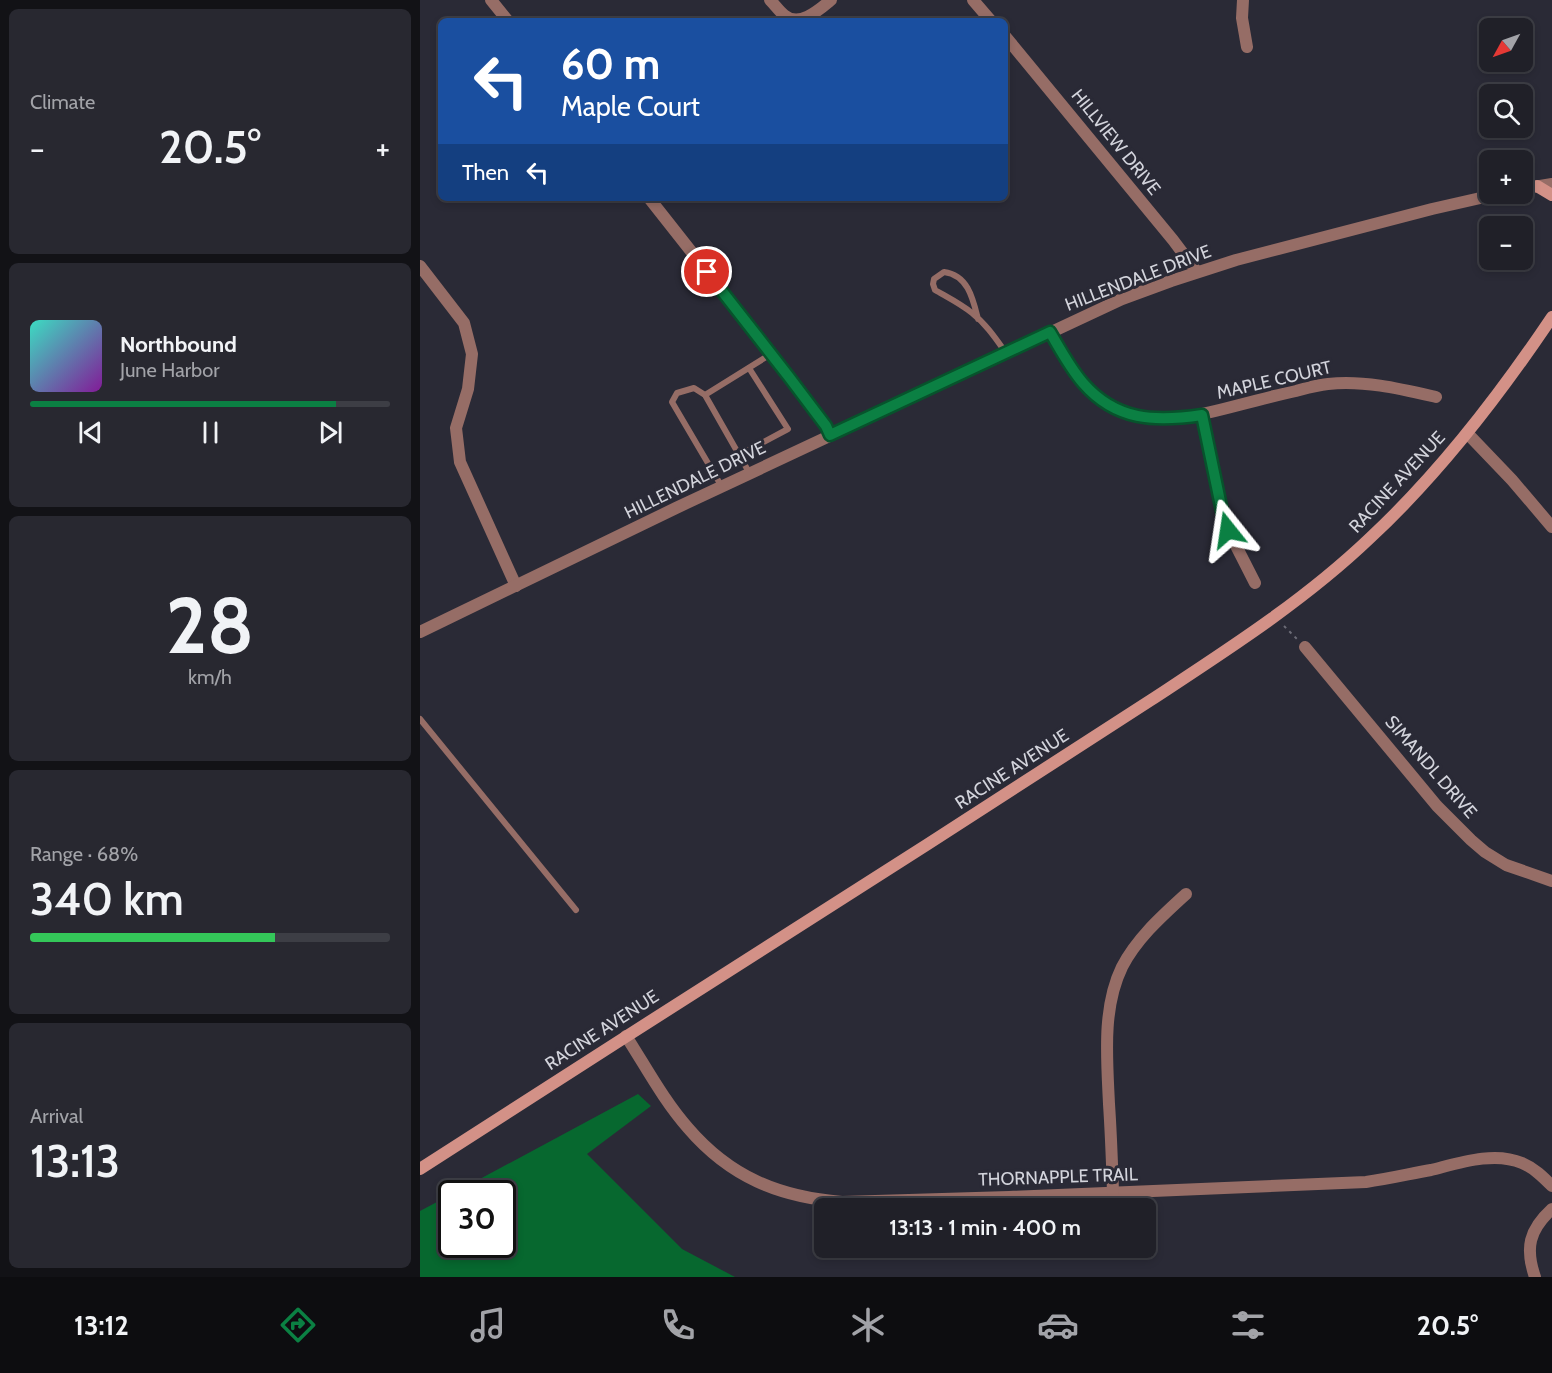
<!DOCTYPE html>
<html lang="en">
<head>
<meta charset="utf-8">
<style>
	body { margin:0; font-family:Cabin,sans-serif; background:#282830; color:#f1f3f6; height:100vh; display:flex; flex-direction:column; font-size:22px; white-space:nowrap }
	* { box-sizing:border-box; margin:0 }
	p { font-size:20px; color:#a2a3a8 }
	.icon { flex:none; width:33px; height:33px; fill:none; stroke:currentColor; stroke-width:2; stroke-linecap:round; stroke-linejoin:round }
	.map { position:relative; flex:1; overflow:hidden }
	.panel { display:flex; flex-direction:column; gap:9px; padding:9px; background:#121216; width:420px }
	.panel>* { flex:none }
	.top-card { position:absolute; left:18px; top:18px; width:570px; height:183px; border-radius:9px; box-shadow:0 3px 9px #0003,0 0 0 2px #3d3e45; background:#1a4fa0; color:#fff; overflow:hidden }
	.needle { width:39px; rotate:230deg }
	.fabs { position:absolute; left:1059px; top:18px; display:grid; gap:12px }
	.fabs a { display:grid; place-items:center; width:54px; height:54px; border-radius:9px; background:#202028; box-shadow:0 3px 9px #0003,0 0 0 2px #3d3e45; font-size:30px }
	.speed { position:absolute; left:18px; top:1180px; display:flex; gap:12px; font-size:30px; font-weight:700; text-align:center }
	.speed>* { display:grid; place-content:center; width:78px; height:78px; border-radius:50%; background:#202028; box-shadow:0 3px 9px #0003,0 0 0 2px #3d3e45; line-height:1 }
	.speed .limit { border:3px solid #111; border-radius:9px; background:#fff; color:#111 }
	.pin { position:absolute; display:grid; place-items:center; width:51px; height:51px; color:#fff; margin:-26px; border:3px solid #fff; border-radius:50%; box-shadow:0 2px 6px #0007 }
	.me { position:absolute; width:66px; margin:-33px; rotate:345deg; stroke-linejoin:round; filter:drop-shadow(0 0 4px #0008) }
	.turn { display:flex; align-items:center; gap:21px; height:126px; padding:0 24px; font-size:27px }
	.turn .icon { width:78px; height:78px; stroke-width:2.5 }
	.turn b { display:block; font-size:42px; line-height:51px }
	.then { display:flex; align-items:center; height:57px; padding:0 24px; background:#0003; gap:12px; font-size:22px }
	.big { font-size:45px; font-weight:600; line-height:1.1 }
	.panel .widget { flex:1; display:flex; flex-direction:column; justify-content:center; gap:9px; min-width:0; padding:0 21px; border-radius:9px; background:#282830 }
	.panel .dial { align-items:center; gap:0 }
	.dial b { font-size:78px; line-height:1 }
	.song { display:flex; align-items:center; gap:18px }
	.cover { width:72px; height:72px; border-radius:9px; background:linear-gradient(135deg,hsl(170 70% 55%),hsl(290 70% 35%)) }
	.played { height:6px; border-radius:3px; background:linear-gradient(90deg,#0b8043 85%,#3d3e45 85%) }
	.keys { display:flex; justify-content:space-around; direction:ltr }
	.heat { display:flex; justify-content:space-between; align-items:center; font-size:33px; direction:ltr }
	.charge { height:9px; border-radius:4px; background:linear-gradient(90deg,#34c759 68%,#3d3e45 0) }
	.trip { position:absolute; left:394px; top:1198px; width:342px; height:60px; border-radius:9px; background:#202028; box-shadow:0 3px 9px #0003,0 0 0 2px #3d3e45; font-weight:600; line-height:60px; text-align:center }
	.dock { display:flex; height:96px; justify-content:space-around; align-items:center; background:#0d0d10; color:#a2a3a8 }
	.dock .icon { width:42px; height:42px }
	.dock .active { color:#0b8043 }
	.dock b { font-size:27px; color:#f1f3f6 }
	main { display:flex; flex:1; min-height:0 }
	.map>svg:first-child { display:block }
	.forest { fill:#07682f }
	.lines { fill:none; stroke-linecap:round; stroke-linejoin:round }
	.path { stroke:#6c6c77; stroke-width:2; stroke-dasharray:3 4.5; stroke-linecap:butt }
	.service { stroke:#966d66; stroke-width:6 }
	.minor { stroke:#966d66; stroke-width:12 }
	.secondary { stroke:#d39187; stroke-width:12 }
	.route-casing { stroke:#07532c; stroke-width:15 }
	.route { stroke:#0b8043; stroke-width:10 }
	.labels { text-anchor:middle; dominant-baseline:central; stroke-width:6; stroke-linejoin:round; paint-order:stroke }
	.street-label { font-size:18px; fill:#d3d4dc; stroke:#2a2a36 }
</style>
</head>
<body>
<main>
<section class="panel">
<div class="widget"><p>Climate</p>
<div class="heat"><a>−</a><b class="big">20.5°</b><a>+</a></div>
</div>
<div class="widget">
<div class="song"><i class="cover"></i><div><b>Northbound</b><p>June Harbor</p></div></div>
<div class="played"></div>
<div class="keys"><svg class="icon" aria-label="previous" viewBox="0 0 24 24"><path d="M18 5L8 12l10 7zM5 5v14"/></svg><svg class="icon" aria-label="pause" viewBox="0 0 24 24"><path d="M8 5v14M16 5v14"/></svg><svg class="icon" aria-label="next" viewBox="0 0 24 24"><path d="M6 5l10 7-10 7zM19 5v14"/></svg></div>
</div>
<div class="widget dial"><b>28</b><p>km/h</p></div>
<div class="widget"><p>Range · 68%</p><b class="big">340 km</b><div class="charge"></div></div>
<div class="widget"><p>Arrival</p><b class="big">13:13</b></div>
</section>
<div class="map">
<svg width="1132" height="1277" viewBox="0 0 1132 1277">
	<rect width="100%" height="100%" fill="#2a2a36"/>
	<path class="forest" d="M218 1094 231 1106 167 1154 262 1249 315 1277H0V1211L32 1194V1245H82V1194H32Z"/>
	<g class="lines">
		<path class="path" d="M864 626 877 639"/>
		<g class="service">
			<path d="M558 319C553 299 548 275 524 272L514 279 513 284 515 290C527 297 541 304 552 313 566 324 576 339 586 353"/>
			<path d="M285 395 351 354"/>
			<path d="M319 455 368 429 329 368"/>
			<path d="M302 487 252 402 257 393 274 388 285 395 330 474"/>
			<path d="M0 719 156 910"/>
		</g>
		<g class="minor">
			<path d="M71 0 88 21"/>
			<path d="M350 0C355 5 359 11 364 15 379 28 399 10 411 0"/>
			<path d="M553 0 571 21"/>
			<path d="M823 0 822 18 827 47"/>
			<path d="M585 36 753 240 777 272"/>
			<path d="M1102 189 1132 184"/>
			<path d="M229 198 326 321 406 426 410 435"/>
			<path d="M0 266 44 323 52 354 48 389 36 428 40 462 96 586"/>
			<path d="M630 332C640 349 649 367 662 382 706 434 762 420 819 405 838 400 857 395 876 391 887 388 897 385 908 384 944 380 981 389 1016 397"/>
			<path d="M782 415 802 511 808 530 835 583"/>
			<path d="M1047 433 1092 480 1132 527"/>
			<path d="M0 632 256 508 702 299 751 281 816 260 1012 209 1078 194"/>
			<path d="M885 647 1017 806 1051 840 1065 852 1086 865 1132 881"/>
			<path d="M206 1036C226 1067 244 1101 268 1128 310 1177 359 1197 422 1202L589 1197 946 1182C968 1179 989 1174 1011 1170 1039 1163 1074 1151 1102 1163 1114 1168 1123 1177 1132 1186"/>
			<path d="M693 1192C692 1162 691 1133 689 1104 687 1059 682 1008 702 967 717 938 742 916 766 894"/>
			<path d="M1115 1277C1105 1248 1109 1230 1132 1209"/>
		</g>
		<g class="secondary">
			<path d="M1117 186 1132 195"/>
			<path d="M0 1169C169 1060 338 952 508 844 582 796 657 748 731 700 807 650 884 601 950 538 1020 473 1079 396 1132 317"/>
		</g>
	</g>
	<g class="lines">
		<g class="route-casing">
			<path id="route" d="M287 272 369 377 406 426 410 435 630 332C640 349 650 368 663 383 696 421 735 422 782 415L802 511 808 530"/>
		</g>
		<use href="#route" class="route"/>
	</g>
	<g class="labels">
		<g class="street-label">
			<text transform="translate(696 142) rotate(51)">HILLVIEW DRIVE</text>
			<text transform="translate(718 278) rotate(-21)">HILLENDALE DRIVE</text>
			<text transform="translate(854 380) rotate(-13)">MAPLE COURT</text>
			<text transform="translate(275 480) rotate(-26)">HILLENDALE DRIVE</text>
			<text transform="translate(977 482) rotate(-47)">RACINE AVENUE</text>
			<text transform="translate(1011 767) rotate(49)">SIMANDL DRIVE</text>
			<text transform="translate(592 769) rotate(-33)">RACINE AVENUE</text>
			<text transform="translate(182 1030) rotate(-33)">RACINE AVENUE</text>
			<text transform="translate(638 1177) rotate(-2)">THORNAPPLE TRAIL</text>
		</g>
	</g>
</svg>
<div class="fabs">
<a><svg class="needle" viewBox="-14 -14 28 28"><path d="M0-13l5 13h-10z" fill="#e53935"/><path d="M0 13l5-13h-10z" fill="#a2a3a8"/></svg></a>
<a><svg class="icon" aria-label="search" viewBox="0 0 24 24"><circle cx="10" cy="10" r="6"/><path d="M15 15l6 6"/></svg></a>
<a>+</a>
<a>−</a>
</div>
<div class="speed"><div class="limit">30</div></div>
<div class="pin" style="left:287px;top:272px;background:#d93025"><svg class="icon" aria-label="arrive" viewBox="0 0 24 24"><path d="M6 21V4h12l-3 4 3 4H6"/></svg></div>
<svg class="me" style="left:808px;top:530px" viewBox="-20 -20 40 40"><path d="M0-17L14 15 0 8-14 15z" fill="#0b8043" stroke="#fff" stroke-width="4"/></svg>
<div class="trip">13:13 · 1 min · 400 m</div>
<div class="top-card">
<div class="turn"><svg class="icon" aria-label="left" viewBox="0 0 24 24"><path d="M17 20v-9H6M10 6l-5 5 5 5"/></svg><div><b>60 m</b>Maple Court</div></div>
<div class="then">Then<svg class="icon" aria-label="left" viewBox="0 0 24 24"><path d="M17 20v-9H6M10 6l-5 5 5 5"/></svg></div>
</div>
</div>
</main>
<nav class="dock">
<b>13:12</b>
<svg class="icon active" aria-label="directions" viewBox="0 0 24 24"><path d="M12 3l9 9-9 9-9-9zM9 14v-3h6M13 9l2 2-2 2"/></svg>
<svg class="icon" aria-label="music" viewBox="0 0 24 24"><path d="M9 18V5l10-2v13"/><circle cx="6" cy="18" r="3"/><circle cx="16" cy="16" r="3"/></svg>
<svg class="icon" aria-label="phone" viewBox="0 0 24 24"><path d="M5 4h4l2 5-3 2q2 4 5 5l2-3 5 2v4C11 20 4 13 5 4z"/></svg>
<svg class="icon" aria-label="climate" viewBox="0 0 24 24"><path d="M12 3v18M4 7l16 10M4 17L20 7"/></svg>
<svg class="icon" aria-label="car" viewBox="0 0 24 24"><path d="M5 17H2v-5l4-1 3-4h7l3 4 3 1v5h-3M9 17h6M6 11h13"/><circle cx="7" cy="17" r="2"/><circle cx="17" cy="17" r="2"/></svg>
<svg class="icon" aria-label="filters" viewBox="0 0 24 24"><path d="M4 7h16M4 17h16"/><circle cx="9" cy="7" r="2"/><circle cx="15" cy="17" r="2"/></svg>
<b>20.5°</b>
</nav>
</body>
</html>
